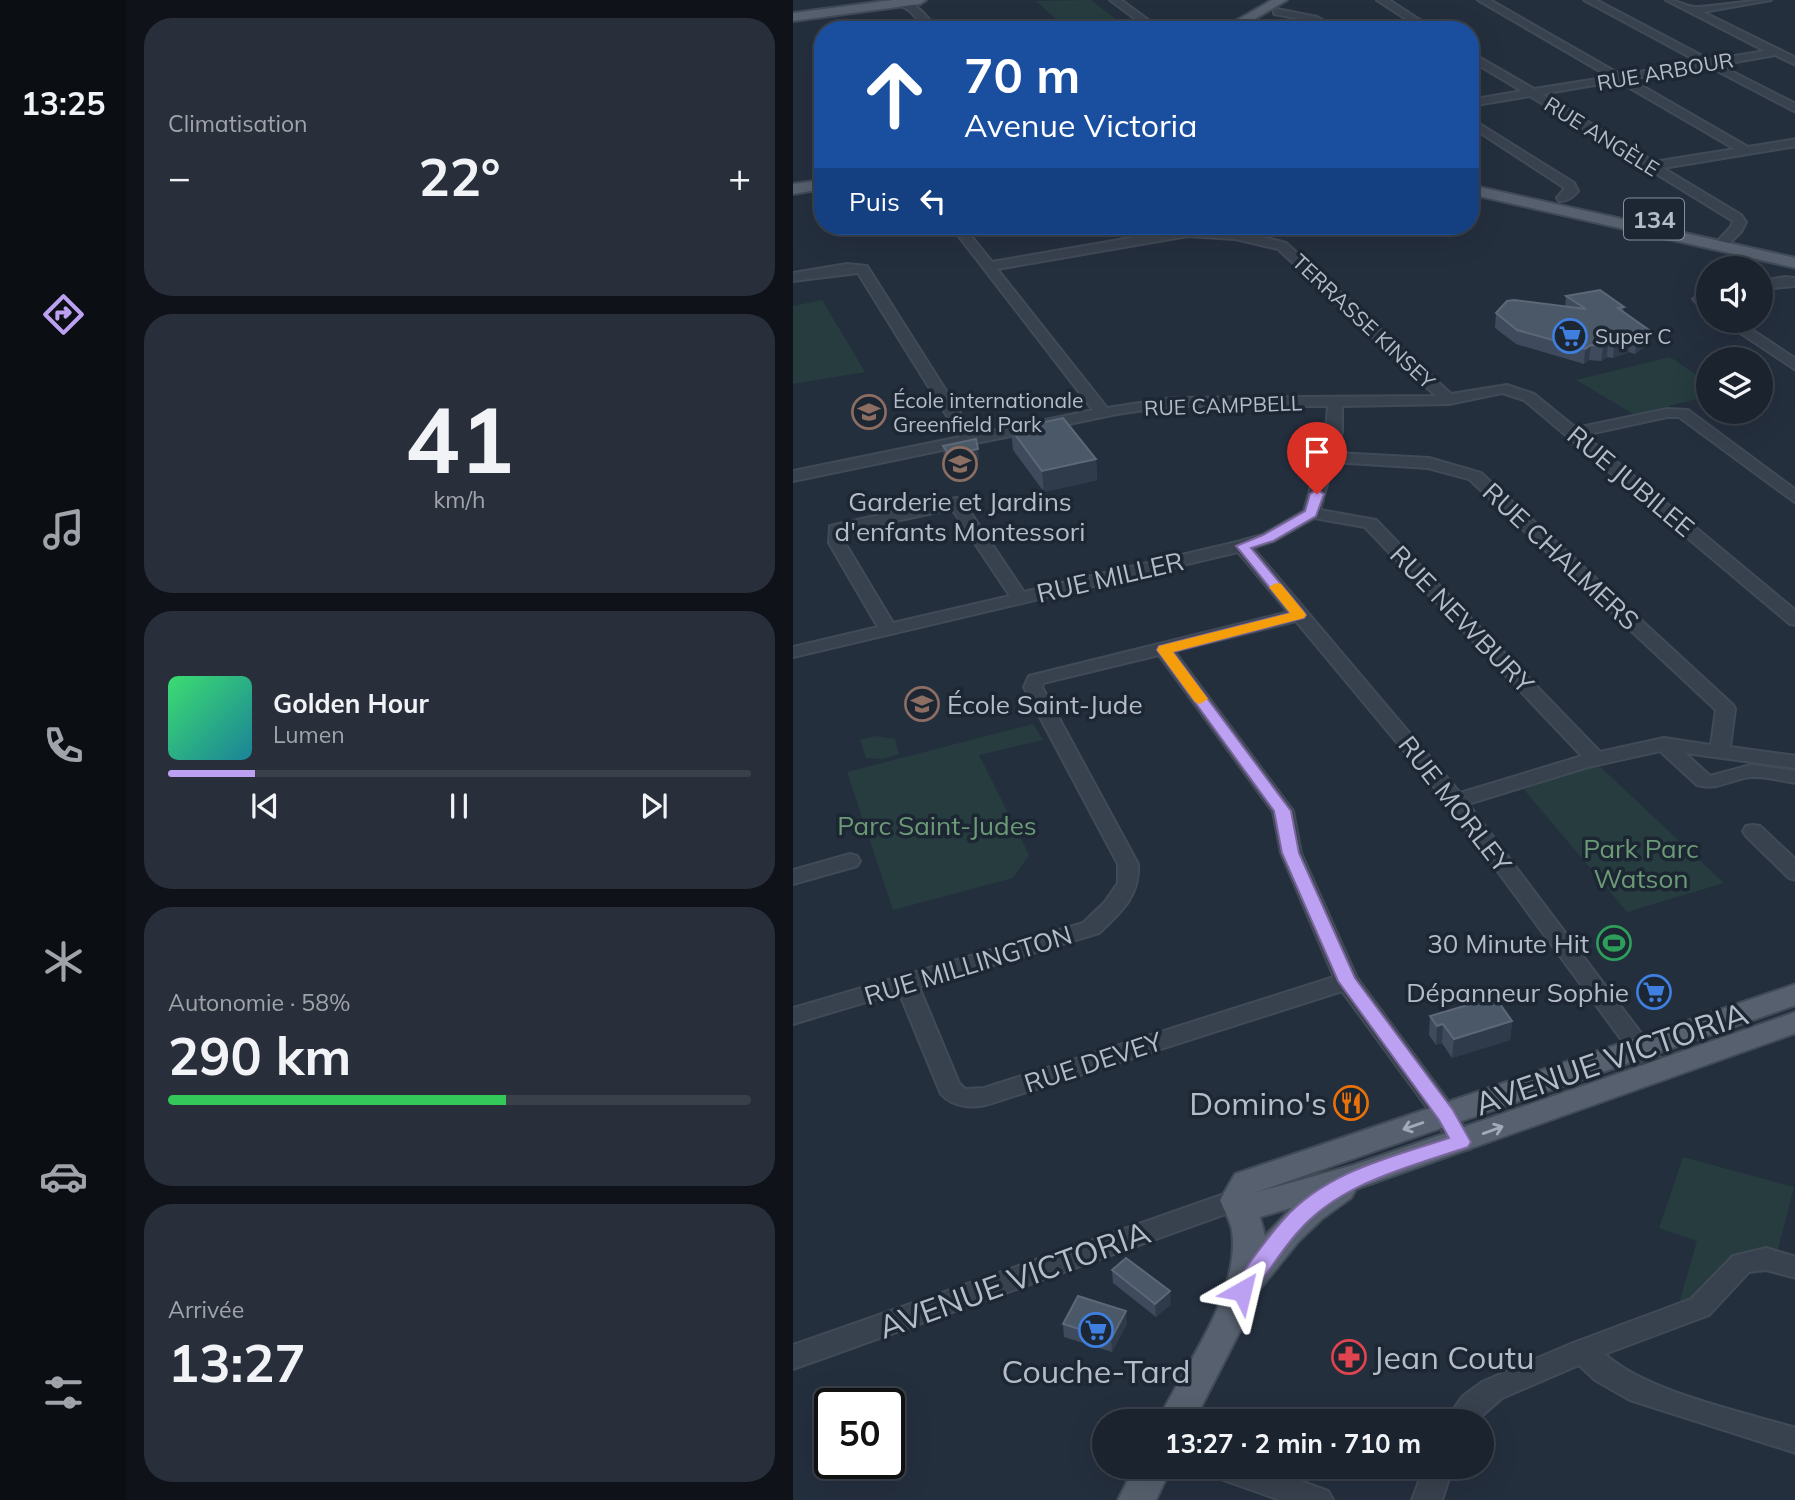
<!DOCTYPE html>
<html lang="fr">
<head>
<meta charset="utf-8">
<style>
	body { margin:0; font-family:Mulish,sans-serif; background:#282f3a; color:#f1f3f6; height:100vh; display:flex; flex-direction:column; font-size:26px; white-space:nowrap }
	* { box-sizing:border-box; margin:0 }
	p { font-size:23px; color:#a0a4aa }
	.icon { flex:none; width:38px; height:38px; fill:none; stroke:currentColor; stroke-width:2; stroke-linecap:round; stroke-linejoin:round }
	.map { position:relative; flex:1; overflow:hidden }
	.sheet { display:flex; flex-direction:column; gap:18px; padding:18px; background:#0f1319; width:667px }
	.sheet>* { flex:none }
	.top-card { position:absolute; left:21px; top:21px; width:665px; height:214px; border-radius:28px; box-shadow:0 7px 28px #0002,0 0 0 2px #39404a; background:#1a4fa0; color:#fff; overflow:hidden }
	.fabs { position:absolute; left:903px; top:256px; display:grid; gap:14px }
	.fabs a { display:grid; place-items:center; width:77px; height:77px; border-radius:50%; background:#1b232e; box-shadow:0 7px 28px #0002,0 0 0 2px #39404a; font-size:35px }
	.speed { position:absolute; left:21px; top:1388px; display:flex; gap:14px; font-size:35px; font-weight:700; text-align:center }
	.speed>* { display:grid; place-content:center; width:91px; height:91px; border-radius:50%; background:#1b232e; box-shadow:0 7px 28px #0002,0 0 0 2px #39404a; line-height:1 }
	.speed .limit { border:4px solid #111; border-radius:10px; background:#fff; color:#111 }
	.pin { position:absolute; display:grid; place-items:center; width:60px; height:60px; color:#fff; margin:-72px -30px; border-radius:50% 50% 50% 0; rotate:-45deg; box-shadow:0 0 7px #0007 }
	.pin .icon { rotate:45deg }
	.me { position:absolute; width:77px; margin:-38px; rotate:37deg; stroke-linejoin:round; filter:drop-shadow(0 0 5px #0008) }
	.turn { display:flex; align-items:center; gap:24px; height:147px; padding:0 35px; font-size:32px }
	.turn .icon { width:91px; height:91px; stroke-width:2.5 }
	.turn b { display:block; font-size:49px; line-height:60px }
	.then { display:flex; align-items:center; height:66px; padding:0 35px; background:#0003; gap:14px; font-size:26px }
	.big { font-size:52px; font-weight:700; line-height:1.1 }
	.sheet .card { flex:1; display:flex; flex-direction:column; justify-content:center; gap:10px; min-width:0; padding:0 24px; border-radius:28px; background:#282f3a }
	.sheet .dial { align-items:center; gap:0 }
	.dial b { font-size:91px; line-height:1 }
	.song { display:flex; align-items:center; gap:21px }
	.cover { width:84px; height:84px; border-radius:10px; background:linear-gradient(135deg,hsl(140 70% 55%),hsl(190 70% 35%)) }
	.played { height:7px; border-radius:4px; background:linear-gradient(90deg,#bca0f2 15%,#39404a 15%) }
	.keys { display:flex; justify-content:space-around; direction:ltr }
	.heat { display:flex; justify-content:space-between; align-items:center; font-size:38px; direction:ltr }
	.charge { height:10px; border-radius:5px; background:linear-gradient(90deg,#34c759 58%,#39404a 0) }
	.trip { position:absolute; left:299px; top:1409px; width:402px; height:70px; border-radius:35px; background:#1b232e; box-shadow:0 7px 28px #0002,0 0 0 2px #39404a; font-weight:700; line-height:70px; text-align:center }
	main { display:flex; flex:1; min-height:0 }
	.tab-bar { display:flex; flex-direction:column; width:126px; justify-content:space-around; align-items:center; background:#0b0e12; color:#a0a4aa }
	.tab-bar .icon { width:49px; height:49px }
	.tab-bar .active { color:#bca0f2 }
	.tab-bar b { font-size:32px; color:#f1f3f6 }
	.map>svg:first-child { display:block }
	.green { fill:#263c3f }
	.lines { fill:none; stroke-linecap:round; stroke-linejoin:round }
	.minor-casing { stroke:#414a57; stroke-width:4 }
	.major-casing { stroke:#414a57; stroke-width:4 }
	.minor { fill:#38414e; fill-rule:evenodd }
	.major { fill:#56606e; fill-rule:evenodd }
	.wall { fill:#3f4b5c }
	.shaded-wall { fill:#2f3b4b }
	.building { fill:#4b5868; stroke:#5c6777; stroke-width:2 }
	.oneway { stroke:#a1aab7 }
	.route { fill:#bca0f2; stroke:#7a689d; stroke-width:2 }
	.slow { fill:#f59e0b }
	.labels { text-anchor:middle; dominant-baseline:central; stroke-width:7; stroke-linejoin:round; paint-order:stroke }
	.far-street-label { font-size:21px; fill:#b4bcc9; stroke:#1d2633 }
	.far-poi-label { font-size:21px; fill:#b4bcc9; stroke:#1d2633; text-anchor:start }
	.shield { fill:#1d2633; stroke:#878f9c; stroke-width:2 }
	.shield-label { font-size:24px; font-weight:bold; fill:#b4bcc9 }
	.street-label { font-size:26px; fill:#b4bcc9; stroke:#1d2633 }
	.poi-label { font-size:26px; fill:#b4bcc9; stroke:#1d2633; text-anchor:end }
	.park-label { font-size:26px; fill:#6b9a76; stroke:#1d2633 }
	.near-street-label { font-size:32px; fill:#b4bcc9; stroke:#1d2633 }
	.near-poi-label { font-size:32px; fill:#b4bcc9; stroke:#1d2633; text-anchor:end }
</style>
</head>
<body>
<main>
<nav class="tab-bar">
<b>13:25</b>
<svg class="icon active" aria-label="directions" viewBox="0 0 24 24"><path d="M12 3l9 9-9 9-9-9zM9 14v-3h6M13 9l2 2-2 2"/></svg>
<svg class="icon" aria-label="music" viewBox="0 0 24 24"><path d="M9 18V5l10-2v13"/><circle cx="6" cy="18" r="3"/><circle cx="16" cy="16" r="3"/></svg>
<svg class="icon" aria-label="phone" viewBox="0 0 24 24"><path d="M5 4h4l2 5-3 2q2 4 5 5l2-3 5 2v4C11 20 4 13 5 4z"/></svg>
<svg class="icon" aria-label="climate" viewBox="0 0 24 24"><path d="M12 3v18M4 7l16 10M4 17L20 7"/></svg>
<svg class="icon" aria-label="car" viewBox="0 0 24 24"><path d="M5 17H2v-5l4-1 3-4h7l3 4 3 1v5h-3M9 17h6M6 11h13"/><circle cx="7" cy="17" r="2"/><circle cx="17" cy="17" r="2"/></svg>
<svg class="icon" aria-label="filters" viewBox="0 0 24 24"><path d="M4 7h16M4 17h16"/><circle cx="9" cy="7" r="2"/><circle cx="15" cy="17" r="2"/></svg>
</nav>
<section class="sheet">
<div class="card"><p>Climatisation</p>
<div class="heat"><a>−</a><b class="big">22°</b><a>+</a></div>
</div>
<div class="card dial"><b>41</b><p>km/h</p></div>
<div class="card">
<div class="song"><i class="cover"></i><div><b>Golden Hour</b><p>Lumen</p></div></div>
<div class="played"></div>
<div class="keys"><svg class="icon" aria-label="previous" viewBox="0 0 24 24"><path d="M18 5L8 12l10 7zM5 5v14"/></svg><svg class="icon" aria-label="pause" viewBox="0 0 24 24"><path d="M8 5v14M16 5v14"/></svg><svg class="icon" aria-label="next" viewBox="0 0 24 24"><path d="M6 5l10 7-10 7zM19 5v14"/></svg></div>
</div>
<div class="card"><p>Autonomie · 58%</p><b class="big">290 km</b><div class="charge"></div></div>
<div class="card"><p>Arrivée</p><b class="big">13:27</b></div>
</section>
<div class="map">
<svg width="1003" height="1500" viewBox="0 0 1003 1500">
	<rect width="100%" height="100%" fill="#242f3e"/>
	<g class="green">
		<path d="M298 0 333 27 275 30 243 1Z"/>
		<path d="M29 300 72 372 0 384V306Z"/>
		<path d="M877 357 915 383V396L842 415 783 380Z"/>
		<path d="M240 724 250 740 186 755 236 855 220 878 100 910 54 772Z"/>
		<path d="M83 736 102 739 106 754 89 759 73 758 67 740Z"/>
		<path d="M799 759 931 883 834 912 723 780Z"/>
		<path d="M890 1157 1001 1187 983 1257 943 1261 885 1307 904 1241 866 1228Z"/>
	</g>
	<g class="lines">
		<g class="minor-casing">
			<g id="minor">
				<path d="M106 0C122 0 135 18 145 30H134L117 11 106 4Z"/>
				<path d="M317 0H328L369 30H357Z"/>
				<path d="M584 0H596L642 30H630Z"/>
				<path d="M685 0H697L828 75 906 62 791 0H803L917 60 972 51 873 0C885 0 895 8 905 7 930 6 953 0 978 0L910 12 1003 58V65L982 55 926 65 1003 104V112L915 66 837 79 955 147 1003 139V146L870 168 948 215 953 222 948 232 930 249H922L920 246 938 227 940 221 737 96 677 106V100L729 91 677 60V52L741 89 817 77ZM825 81 942 149 861 162 749 94Z"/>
				<path d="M484 9 524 17 546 30H533L518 21 481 14V10Z"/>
				<path d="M677 118 781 183 785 191C780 197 774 202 766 201L764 198 772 188 677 126Z"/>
				<path d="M158 226H170L199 262 395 228 442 231 482 240 493 243 658 394 714 385 741 394 783 428 874 409 895 410 1003 490V503L886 417H874L791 435 1003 611V625L997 624 731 400 709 393 656 404 549 406V432L543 453 636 458 688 473 940 705 942 709 937 747 1003 756V768L892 753 917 776 958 765 1003 771V783C989 781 972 776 958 777 938 779 925 791 904 785L867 751 795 767 675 804 872 1065 876 1071 872 1077 864 1080 856 1077 656 805 503 621 381 651 500 811 508 853 564 978 661 1109 680 1142 677 1149 668 1151 659 1149 644 1121 549 991 199 1103C181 1109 161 1108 148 1094L106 992 0 1024V1008L290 923 312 902 325 883V864L231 687 236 676 495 612 445 552 0 657V647L85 627 36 543 37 526 163 498 169 500 231 592 444 542 469 535 511 511 533 432 535 406H379L324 414 0 481V471L167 437 65 273 0 281V273L54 264 74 266 181 435 300 410ZM395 236 442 239 485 249 643 396 379 398 314 408 204 269ZM540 462 635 468 676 479 923 710 918 745 871 738 807 752 583 520 527 510ZM159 509 217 596 100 623 52 543 51 532ZM521 518 572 527 789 756 667 793 460 548 481 541ZM366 655 480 812 488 853 541 977 191 1088 172 1089 166 1083 126 987 306 933C328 912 347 896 345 864L249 687 250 683Z"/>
				<path d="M992 277 1003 278V286L968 289V281Z"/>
				<path d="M915 291V311L910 310 900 299Z"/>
				<path d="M928 320H944L1003 359V370Z"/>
				<path d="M960 825 967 826 1003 860V880L996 878 953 836 950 831 953 826Z"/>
				<path d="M57 854 64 856 67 861 64 866 0 884V870Z"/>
				<path d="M443 1190 452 1193 456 1200 452 1207 0 1369V1345Z"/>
				<path d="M973 1248 1003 1257V1278L973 1270 956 1272 916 1315 812 1354C851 1391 949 1412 1003 1428V1453L837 1400 802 1380 786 1365 709 1398 683 1421H652L670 1396 689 1382 780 1343 898 1299 940 1256Z"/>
				<path d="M413 1466H466L535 1491 540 1500H487L417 1475Z"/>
				<path d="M632 1466H660L649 1500H619Z"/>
			</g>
		</g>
		<g class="major-casing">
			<g id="major">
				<path d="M100 0H133L127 4 0 21V13Z"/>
				<path d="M479 0H494L443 30H427Z"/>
				<path d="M30 180V189L0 194V184Z"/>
				<path d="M677 185 1003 258V268L677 194Z"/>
				<path d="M1003 984V1005L464 1192 561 1165 1003 1012V1033L563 1189 558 1198 529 1219 506 1241 462 1295 449 1327 401 1421H365C391 1366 448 1294 439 1230 437 1220 431 1210 427 1200L442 1174ZM498 1208 472 1236 467 1217Z"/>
				<path d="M342 1466H379L363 1500H325Z"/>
			</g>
		</g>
		<use href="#minor" class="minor"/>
		<use href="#major" class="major"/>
	</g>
	<g class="wall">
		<path d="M773 296 831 307 830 312 854 345 842 354 836 352 820 358 814 357 808 361 796 360 791 364 723 344 702 328 703 313 772 307Z"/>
		<path d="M218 429 303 459 304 480 251 492 220 450Z"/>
		<path d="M150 446 186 460 157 466 151 456Z"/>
		<path d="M637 1016 719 1021 717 1040 659 1058 649 1043 643 1045 636 1035Z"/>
		<path d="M319 1270 378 1304 363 1317 320 1283Z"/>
		<path d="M334 1323 319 1352 271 1337 270 1324Z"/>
	</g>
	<g class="shaded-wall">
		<path d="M856 330 854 345 842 354 844 339Z"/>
		<path d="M837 337 836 352 820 358 821 344Z"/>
		<path d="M815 342 814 357 808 361 810 346Z"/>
		<path d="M798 345 796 360 791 364 792 349Z"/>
		<path d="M185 449 186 460 157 466 156 455Z"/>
		<path d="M303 459 304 480 251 492 249 471Z"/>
		<path d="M719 1021 717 1040 659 1058 661 1039Z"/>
		<path d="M650 1024 649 1043 643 1045 644 1026Z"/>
		<path d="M377 1291 378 1304 363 1317 362 1304Z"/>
		<path d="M333 1311 334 1323 319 1352 318 1339Z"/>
	</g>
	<g class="building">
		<path d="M807 290 831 307 825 308 856 330 844 339 837 337 821 344 815 342 810 346 798 345 792 349 724 330 703 313 714 301 721 300 793 309 773 296Z"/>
		<path d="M270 418 303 459 249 471 218 429Z"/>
		<path d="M183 439 185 449 156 455 150 446Z"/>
		<path d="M702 997 719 1021 661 1039 650 1024 644 1026 637 1016Z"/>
		<path d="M333 1258 377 1291 362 1304 319 1270Z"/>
		<path d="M285 1296 333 1311 318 1339 270 1324Z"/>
	</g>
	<defs><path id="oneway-shaft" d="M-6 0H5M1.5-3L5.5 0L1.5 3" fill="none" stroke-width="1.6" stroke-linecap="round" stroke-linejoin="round" transform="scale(1.75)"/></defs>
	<g class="oneway">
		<use href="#oneway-shaft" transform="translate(620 1126) rotate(161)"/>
		<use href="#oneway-shaft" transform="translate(700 1130) rotate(-20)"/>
	</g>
	<path class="route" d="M524 490 531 494 523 516 480 541 458 548 511 612 513 615 511 618 380 652 498 811 506 853 562 978 660 1110 678 1142 675 1147C616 1167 547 1183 505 1232 487 1252 473 1276 457 1297L449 1300 441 1297 438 1291 441 1284C457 1263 472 1240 490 1220 532 1172 598 1157 656 1138L646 1120 545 981 489 853 481 811 364 650 366 646 497 613 443 546 470 535 512 511 517 494Z"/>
	<path class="slow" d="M483 583 488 584 511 612 513 615 511 618 380 652 415 699 407 704 402 702 364 650 366 646 497 613 476 587Z"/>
	<defs>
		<g id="supermarket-ring" transform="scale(1.75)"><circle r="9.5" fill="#1d2633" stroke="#3f7fe0" stroke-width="1.5"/><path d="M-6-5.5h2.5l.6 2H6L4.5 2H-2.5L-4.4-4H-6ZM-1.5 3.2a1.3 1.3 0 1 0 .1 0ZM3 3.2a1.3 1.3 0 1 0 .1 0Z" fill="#3f7fe0"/></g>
		<g id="school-ring" transform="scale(1.75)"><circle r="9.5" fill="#1d2633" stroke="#8d6e63" stroke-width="1.5"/><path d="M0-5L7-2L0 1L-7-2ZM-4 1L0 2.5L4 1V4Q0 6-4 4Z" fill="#8d6e63"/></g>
		<g id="stadium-ring" transform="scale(1.75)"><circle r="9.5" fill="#1d2633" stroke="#2e9e5b" stroke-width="1.5"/><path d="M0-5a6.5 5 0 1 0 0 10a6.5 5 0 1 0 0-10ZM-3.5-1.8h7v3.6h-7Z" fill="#2e9e5b"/></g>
		<g id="restaurant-ring" transform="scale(1.75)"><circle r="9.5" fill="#1d2633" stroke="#e8710a" stroke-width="1.5"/><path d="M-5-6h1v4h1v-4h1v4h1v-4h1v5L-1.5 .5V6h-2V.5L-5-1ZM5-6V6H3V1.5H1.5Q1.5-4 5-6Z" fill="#e8710a"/></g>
		<g id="pharmacy-ring" transform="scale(1.75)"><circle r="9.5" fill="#1d2633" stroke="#e0444e" stroke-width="1.5"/><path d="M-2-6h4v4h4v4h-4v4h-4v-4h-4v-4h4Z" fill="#e0444e"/></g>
	</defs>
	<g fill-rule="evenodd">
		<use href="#supermarket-ring" x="777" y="336"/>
		<use href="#school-ring" x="76" y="412"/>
		<use href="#school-ring" x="167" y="464"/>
		<use href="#school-ring" x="129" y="704"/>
		<use href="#stadium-ring" x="821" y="943"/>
		<use href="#supermarket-ring" x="861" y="992"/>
		<use href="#restaurant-ring" x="558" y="1103"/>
		<use href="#supermarket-ring" x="303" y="1330"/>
		<use href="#pharmacy-ring" x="556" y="1357"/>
	</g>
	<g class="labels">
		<g class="far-street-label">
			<text transform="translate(872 71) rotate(-10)">RUE ARBOUR</text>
			<text transform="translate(809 136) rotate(32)">RUE ANGÈLE</text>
			<text transform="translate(571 321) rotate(43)">TERRASSE KINSEY</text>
			<text transform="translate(430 405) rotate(-2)">RUE CAMPBELL</text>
		</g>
		<g class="far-poi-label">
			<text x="802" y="336">Super C</text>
			<text x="100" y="400">École internationale<tspan x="100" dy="24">Greenfield Park</tspan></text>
		</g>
		<rect class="shield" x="831" y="198.5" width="60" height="41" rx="5"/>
		<g class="shield-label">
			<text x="861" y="219">134</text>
		</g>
		<g class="street-label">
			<text transform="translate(838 481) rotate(40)">RUE JUBILEE</text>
			<text transform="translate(768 556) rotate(43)">RUE CHALMERS</text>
			<text transform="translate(317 577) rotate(-13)">RUE MILLER</text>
			<text transform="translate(669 619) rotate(46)">RUE NEWBURY</text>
			<text transform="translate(662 804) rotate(52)">RUE MORLEY</text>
			<text transform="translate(175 965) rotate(-17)">RUE MILLINGTON</text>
			<text transform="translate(300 1062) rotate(-18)">RUE DEVEY</text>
		</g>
		<g class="poi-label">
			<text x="167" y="501" text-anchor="middle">Garderie et Jardins<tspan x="167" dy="30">d'enfants Montessori</tspan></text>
			<text x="154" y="704" text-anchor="start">École Saint-Jude</text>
			<text x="796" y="943">30 Minute Hit</text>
			<text x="836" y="992">Dépanneur Sophie</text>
		</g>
		<g class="park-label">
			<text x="144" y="825">Parc Saint-Judes</text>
			<text x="848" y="848">Park Parc<tspan x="848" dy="30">Watson</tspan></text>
		</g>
		<g class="near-street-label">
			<text transform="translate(818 1058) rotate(-19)">AVENUE VICTORIA</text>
			<text transform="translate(221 1279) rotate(-20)">AVENUE VICTORIA</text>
		</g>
		<g class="near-poi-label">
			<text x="534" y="1103">Domino's</text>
			<text x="580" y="1357" text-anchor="start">Jean Coutu</text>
			<text x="303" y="1371" text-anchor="middle">Couche-Tard</text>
		</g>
	</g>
</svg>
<div class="fabs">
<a><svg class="icon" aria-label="sound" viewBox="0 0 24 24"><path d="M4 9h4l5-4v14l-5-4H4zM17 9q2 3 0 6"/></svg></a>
<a><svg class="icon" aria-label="layers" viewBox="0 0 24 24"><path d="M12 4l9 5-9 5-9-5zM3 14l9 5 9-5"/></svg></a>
</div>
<div class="speed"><div class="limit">50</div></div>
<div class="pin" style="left:524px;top:494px;background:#d93025"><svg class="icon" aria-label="arrive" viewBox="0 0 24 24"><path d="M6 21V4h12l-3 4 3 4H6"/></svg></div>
<svg class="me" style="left:449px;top:1291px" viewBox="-20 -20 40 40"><path d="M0-17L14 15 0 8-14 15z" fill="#bca0f2" stroke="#fff" stroke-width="4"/></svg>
<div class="trip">13:27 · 2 min · 710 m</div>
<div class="top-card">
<div class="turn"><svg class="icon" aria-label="ahead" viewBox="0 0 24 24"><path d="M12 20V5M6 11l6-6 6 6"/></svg><div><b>70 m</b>Avenue Victoria</div></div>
<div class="then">Puis<svg class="icon" aria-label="left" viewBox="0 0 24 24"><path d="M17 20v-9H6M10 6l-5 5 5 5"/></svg></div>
</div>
</div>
</main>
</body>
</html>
